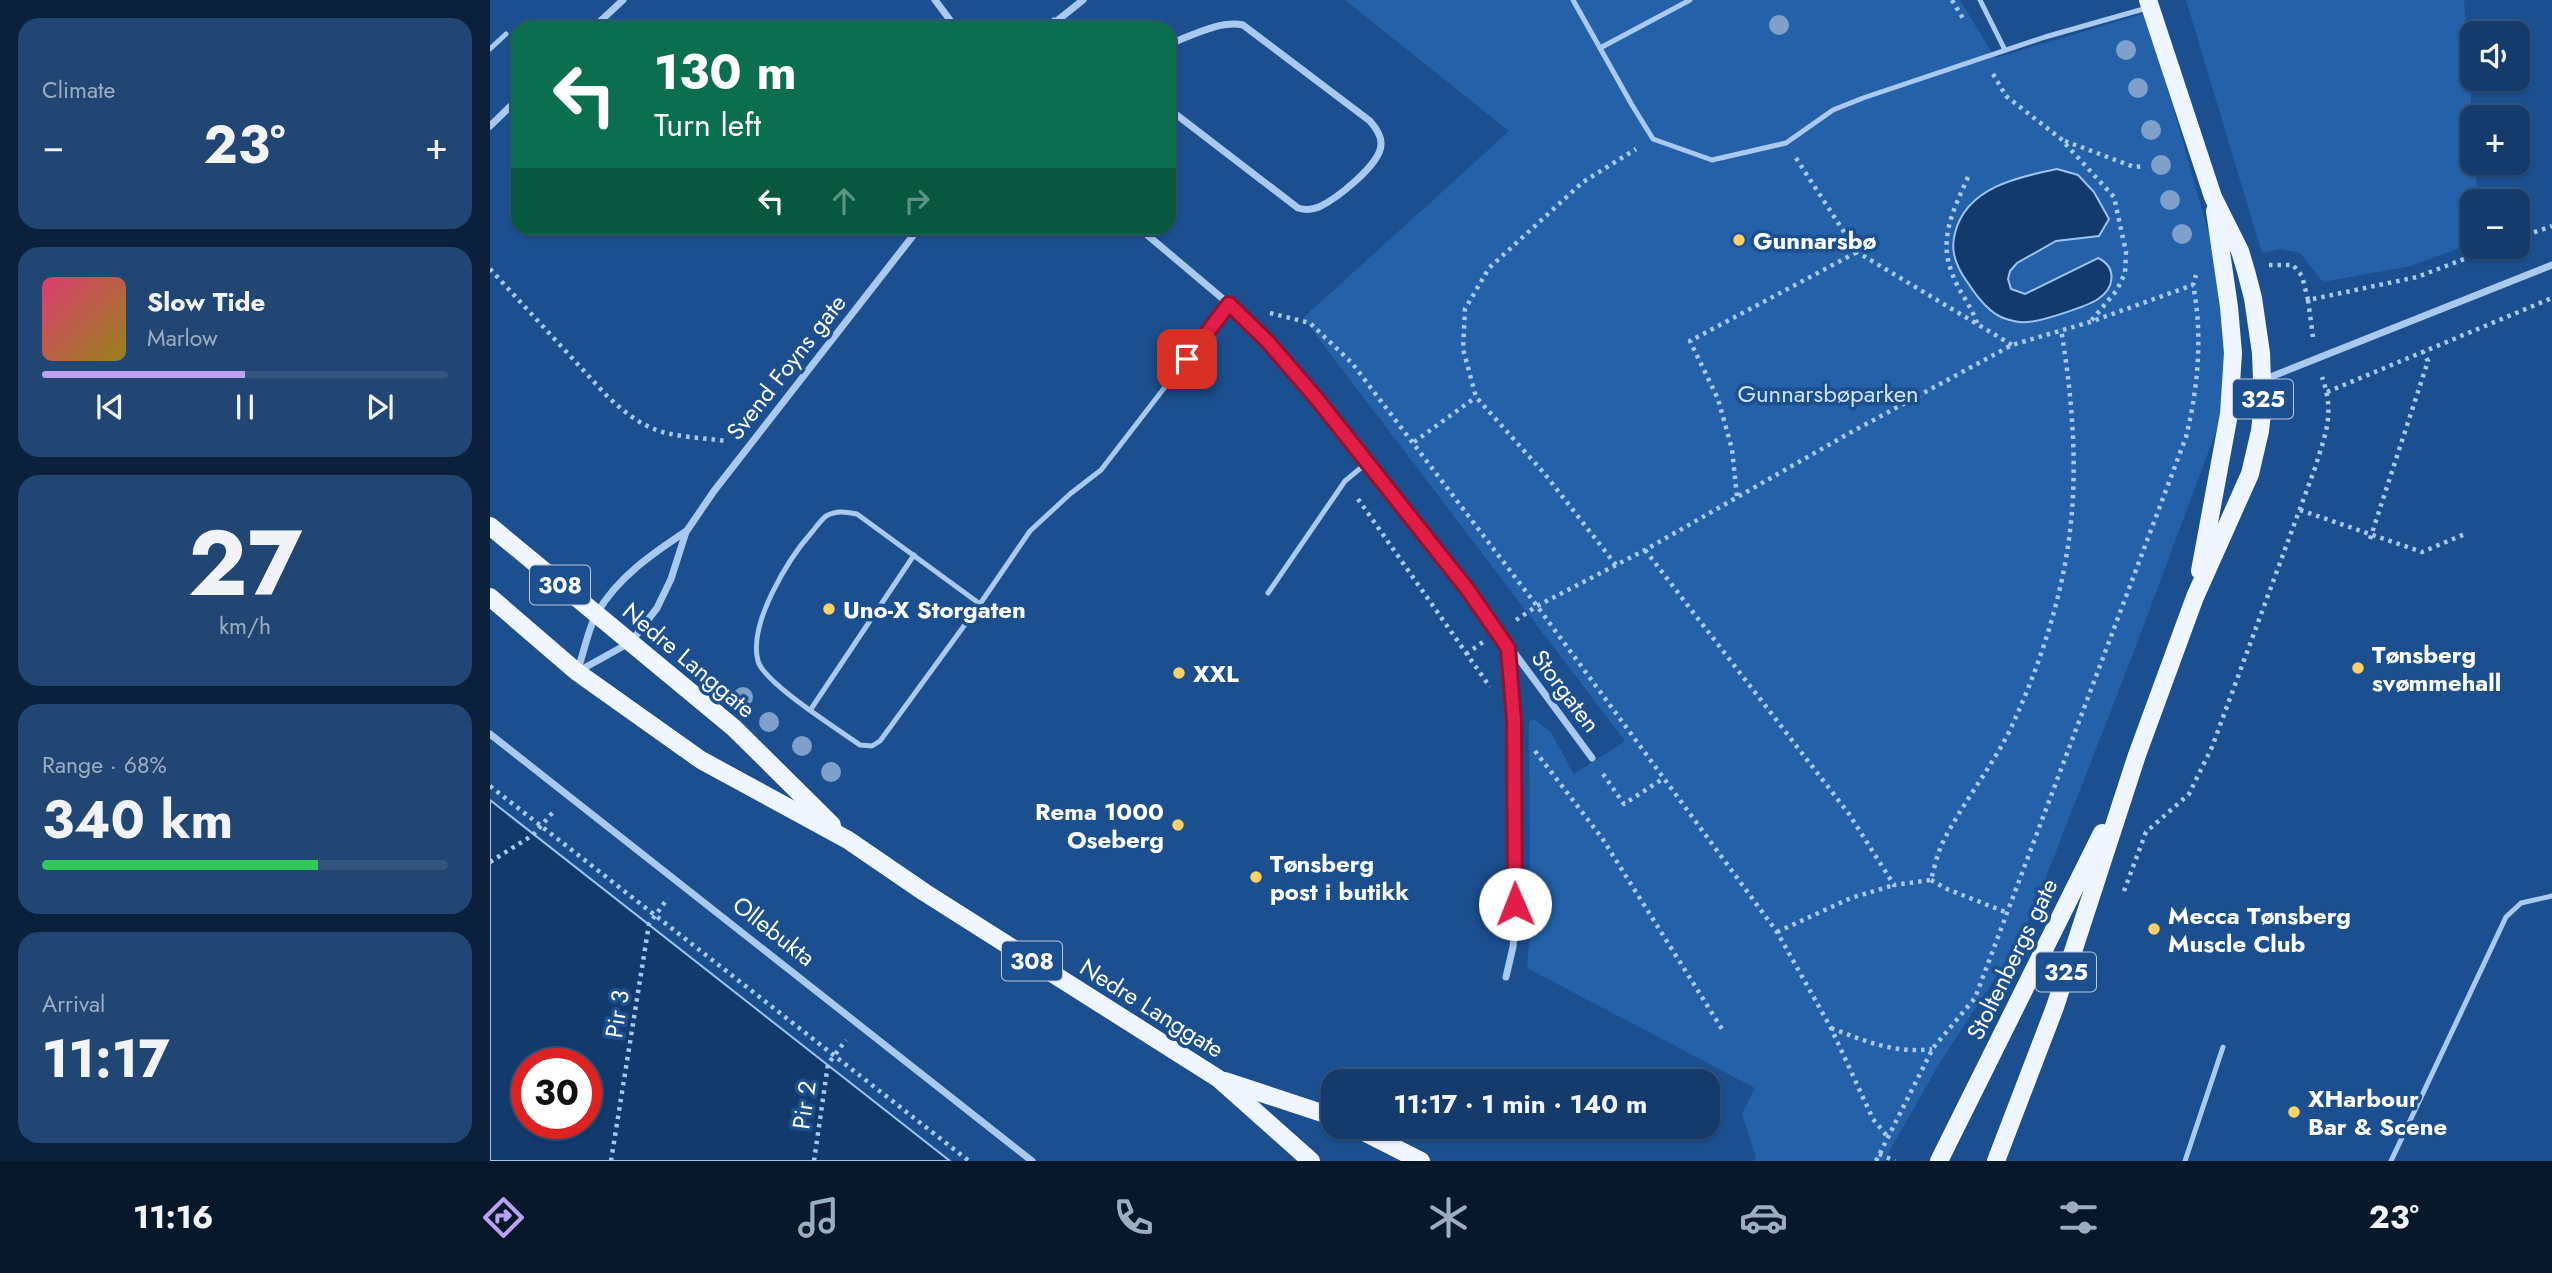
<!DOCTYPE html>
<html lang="en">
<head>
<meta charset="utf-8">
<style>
	body { margin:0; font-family:Jost,sans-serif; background:#214673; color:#f1f3f6; height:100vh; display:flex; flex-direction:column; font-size:26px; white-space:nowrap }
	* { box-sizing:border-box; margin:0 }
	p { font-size:23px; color:#9dadc1 }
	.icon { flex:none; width:38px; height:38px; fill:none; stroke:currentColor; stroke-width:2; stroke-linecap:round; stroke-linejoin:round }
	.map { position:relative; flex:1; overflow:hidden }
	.drawer { display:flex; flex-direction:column; gap:18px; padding:18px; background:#0b203b; width:490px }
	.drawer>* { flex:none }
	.guide { position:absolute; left:21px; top:21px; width:665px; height:214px; border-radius:21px; box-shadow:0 2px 5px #0004,0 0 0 2px #33557e; background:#0b6e4f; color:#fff; overflow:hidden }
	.tools { position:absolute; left:1970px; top:21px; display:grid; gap:14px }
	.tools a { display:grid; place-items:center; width:70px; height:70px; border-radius:14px; background:#143b6b; box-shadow:0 2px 5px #0004,0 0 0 2px #33557e; font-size:35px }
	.speed { position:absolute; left:21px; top:1048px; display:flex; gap:14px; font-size:35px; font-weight:700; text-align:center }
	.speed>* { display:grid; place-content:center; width:91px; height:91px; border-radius:50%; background:#143b6b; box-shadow:0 2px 5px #0004,0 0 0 2px #33557e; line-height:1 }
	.speed .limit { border:10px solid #d22; background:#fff; color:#111 }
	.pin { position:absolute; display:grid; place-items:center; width:60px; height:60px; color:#fff; margin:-30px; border-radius:14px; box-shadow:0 4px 10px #0006 }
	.me { position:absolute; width:77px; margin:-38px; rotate:359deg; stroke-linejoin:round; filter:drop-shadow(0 0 5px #0008) }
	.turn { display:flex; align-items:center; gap:24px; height:147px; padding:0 28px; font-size:32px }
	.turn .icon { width:91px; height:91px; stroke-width:2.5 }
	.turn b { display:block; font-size:49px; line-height:60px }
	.lanes { display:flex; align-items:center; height:66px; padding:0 28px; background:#0003; justify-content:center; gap:35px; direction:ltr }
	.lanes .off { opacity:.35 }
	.big { font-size:52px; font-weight:700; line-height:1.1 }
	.drawer .tile { flex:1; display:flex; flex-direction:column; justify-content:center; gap:10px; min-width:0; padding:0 24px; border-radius:21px; background:#214673 }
	.drawer .dial { align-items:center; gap:0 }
	.dial b { font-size:91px; line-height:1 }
	.song { display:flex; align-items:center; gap:21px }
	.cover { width:84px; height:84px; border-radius:10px; background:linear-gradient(135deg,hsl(340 70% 55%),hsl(50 70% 35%)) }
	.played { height:7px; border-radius:4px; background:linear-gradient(90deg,#bca0f2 50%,#33557e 50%) }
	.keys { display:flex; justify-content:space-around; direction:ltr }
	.heat { display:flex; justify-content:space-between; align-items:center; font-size:38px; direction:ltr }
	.charge { height:10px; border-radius:5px; background:linear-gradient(90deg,#34c759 68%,#33557e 0) }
	.trip { position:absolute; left:831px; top:1069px; width:399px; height:70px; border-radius:21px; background:#143b6b; box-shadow:0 2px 5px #0004,0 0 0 2px #33557e; font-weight:700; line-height:70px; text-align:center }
	.dock { display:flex; height:112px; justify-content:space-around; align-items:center; background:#08182b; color:#9dadc1 }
	.dock .icon { width:49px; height:49px }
	.dock .on { color:#bca0f2 }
	.dock b { font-size:32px; color:#f1f3f6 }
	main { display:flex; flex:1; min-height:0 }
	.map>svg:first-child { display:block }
	.green { fill:#2461a8 }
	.water { fill:#123a6d; stroke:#9cc4f0; stroke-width:2; fill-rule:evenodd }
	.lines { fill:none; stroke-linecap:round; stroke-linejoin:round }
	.path { stroke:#a9c9ee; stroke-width:4.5; stroke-dasharray:3.5 5; stroke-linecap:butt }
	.lane { stroke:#a9c9ee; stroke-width:5 }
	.street { stroke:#a9c9ee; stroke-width:7 }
	.primary { stroke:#f0f6ff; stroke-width:18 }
	.tree { fill:#7ea0ca }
	.route-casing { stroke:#92132f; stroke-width:18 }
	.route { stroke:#e11d48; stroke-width:12 }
	.poi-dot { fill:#ffd166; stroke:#1b4f8f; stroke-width:2.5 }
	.labels { text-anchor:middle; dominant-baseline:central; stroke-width:7; stroke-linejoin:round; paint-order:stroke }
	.shield { fill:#1b4f8f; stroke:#bbcadd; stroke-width:2 }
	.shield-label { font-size:23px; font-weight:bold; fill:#fff }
	.poi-label { font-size:24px; font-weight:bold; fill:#fff; stroke:#1b4f8f; text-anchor:start }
	.street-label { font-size:24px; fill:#fff; stroke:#1b4f8f }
	.park-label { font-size:24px; fill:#cfe3fa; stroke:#1b4f8f }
</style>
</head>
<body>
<main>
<section class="drawer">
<div class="tile"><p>Climate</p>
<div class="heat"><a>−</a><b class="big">23°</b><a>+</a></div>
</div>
<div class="tile">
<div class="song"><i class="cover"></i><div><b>Slow Tide</b><p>Marlow</p></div></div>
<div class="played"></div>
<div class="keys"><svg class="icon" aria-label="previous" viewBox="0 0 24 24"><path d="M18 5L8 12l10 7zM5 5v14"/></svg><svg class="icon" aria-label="pause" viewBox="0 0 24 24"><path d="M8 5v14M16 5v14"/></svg><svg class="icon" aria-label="next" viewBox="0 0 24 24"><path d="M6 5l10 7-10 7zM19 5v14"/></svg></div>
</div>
<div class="tile dial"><b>27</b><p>km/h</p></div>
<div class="tile"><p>Range · 68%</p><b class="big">340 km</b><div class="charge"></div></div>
<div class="tile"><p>Arrival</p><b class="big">11:17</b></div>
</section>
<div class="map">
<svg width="2062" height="1161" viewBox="0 0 2062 1161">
	<rect width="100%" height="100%" fill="#1b4f8f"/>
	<g class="green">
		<path d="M855 0H1470L1505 58 1656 13 1728 266 1739 397 1643 654 1533 936 1449 1064 1394 1161H1264L1266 1157 1252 1114 1265 1088 1037 968 1040 932 1039 722 1044 719 1061 732 1084 774 1135 741 813 318 1019 131Z"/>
		<path d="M1696 0H1974L1983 128V163H1985L1988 201H1983V243L1921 266 1833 282 1810 253 1791 249 1772 253Z"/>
	</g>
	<g class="water">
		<path d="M1567 169 1588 175 1604 192 1619 219 1609 236 1566 241 1527 263 1520 271 1518 279 1521 289 1535 294 1608 258C1627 267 1625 288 1608 299 1598 306 1550 322 1537 322 1530 323 1517 320 1511 317 1495 310 1481 288 1472 274 1464 260 1461 248 1465 233 1476 188 1527 177 1567 169Z"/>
		<path d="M0 800 460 1161H0ZM37 1064H96V1124H37Z"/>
	</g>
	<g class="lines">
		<g class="path">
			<path d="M1462 0 1474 20"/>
			<path d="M1503 74 1516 96 1571 139 1624 197 1636 252 1635 273 1627 290 1601 321"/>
			<path d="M1575 141 1644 167 1655 166"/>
			<path d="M1306 158 1367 252 1522 345"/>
			<path d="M1478 177C1464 209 1448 238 1462 273 1468 291 1481 305 1487 323"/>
			<path d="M2028 238 2062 226"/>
			<path d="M1779 265H1803L1812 276 1818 300 1927 277 2006 247"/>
			<path d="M0 269 117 396C131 409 146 422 164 429 182 437 215 438 236 441"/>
			<path d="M1818 300 1823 337"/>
			<path d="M780 313 820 323 862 363 1047 606 1287 932 1341 1028 1383 1119 1397 1136"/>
			<path d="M1837 392 2062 298"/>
			<path d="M924 442 986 397"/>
			<path d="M1247 496 1242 449 1228 399 1200 341 1367 252"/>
			<path d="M868 499 1000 687"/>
			<path d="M1810 510 1932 552 1975 534"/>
			<path d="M1880 539 1938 361 1933 352"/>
			<path d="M1155 550 1359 814 1404 885 1441 880C1444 869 1447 855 1452 844 1471 805 1500 770 1520 730 1549 668 1572 599 1580 531 1588 465 1582 395 1571 329"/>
			<path d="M1126 565 1054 473 986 397 973 349 975 309 999 268 1093 182 1146 149"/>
			<path d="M1026 620 1047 606 1155 550 1356 435 1522 345 1600 322 1703 285"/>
			<path d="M976 654 993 642"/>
			<path d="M1045 751 1112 838 1232 1029"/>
			<path d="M1113 774 1134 804 1174 778"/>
			<path d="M0 786 479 1161"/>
			<path d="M0 862 43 835 64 811"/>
			<path d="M1441 880 1457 889 1518 913"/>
			<path d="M1634 891 1656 832 1699 794 1722 747 1825 468C1836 432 1845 414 1832 377"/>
			<path d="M1287 932 1361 898 1404 885"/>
			<path d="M1341 1028C1375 1041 1405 1054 1442 1049"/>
			<path d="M1389 1154 1405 1161"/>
			<path d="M121 1161 159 924 178 898"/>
			<path d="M324 1161 338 1064 356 1040"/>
			<path d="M1386 1161 1443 1048 1485 998 1696 437C1708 389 1713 334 1703 285L1706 275"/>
		</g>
		<g class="lane">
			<path d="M1083 0 1142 105 1163 139 1222 160 1296 143 1343 110 1373 98 1555 37 1657 8"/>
			<path d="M1490 0 1515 50"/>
			<path d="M1110 48 1200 0"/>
			<path d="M0 49 16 34"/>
			<path d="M778 593 855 481 878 462"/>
			<path d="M490 604 390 741 382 746 370 745C349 730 274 683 268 661 258 624 298 559 322 532 326 527 331 520 336 516 347 510 356 512 367 514L490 604 540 531 580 494 611 470 739 304"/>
			<path d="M321 709 424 555"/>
			<path d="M1695 1161 1733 1047"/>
			<path d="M1901 1161 2016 917 2031 903 2062 896"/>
		</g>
		<g class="street">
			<path d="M445 0 466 28"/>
			<path d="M564 21 574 28"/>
			<path d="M103 28 133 0"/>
			<path d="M558 28 593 0"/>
			<path d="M679 44C701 36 730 20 753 25L880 121C886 128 892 136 891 145 890 165 846 199 829 207 822 210 815 210 808 208L679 109"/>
			<path d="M0 126 28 99"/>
			<path d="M649 228 739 304 778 342 827 399 978 590 1102 758"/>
			<path d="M1743 408 1757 389 1773 380 2062 265"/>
			<path d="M88 669C94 652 98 629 107 613 128 577 162 554 195 532"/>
			<path d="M87 672 141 642 167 608 181 579 196 532 224 491 429 228"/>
			<path d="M0 734 542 1161"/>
			<path d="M1016 977 1023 947 1025 921 1024 720 1019 648"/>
		</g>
		<g class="primary">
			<path d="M0 526 244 728 342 825"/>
			<path d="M1710 571 1739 414 1743 353 1739 307 1725 211"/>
			<path d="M0 597 87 672 211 760 358 840 434 892 729 1079 821 1161"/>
			<path d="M735 1081 844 1117"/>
			<path d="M864 1127 931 1161"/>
			<path d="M1449 1161 1612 833"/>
			<path d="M1506 1161 1565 1007 1647 755 1705 597 1760 474 1770 431 1773 405 1771 353 1763 298 1756 271 1750 251 1723 197 1658 0"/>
		</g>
	</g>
	<g class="tree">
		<circle cx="1289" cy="25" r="10"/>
		<circle cx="1636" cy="50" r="10"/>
		<circle cx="1648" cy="88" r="10"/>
		<circle cx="1661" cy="130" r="10"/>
		<circle cx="1671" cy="165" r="10"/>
		<circle cx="1680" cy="200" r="10"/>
		<circle cx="1692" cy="234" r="10"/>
		<circle cx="253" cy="697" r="10"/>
		<circle cx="279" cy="722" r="10"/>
		<circle cx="312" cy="746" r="10"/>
		<circle cx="341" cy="772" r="10"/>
	</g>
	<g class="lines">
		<g class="route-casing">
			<path id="route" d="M697 359 739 304 778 342 827 399 978 590 1018 648 1024 720 1025 904"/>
		</g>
		<use href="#route" class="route"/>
	</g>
	<g class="poi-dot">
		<circle cx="1249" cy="240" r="7"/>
		<circle cx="339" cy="609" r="7"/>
		<circle cx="1868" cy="668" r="7"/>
		<circle cx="689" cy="673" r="7"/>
		<circle cx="688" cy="825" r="7"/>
		<circle cx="766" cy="877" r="7"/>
		<circle cx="1664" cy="929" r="7"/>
		<circle cx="1804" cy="1112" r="7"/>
	</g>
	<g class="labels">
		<g class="shield">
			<rect x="1743" y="379.5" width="60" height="39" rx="5"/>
			<rect x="40" y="565.5" width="60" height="39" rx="5"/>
			<rect x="512" y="941.5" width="60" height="39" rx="5"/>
			<rect x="1546" y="952.5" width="60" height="39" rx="5"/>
		</g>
		<g class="shield-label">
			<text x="1773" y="399">325</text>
			<text x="70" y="585">308</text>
			<text x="542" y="961">308</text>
			<text x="1576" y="972">325</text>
		</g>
		<g class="poi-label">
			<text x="1263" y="240">Gunnarsbø</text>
			<text x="353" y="609">Uno-X Storgaten</text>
			<text x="1882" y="654">Tønsberg<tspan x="1882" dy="28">svømmehall</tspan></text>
			<text x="703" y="673">XXL</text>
			<text x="674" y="811" text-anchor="end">Rema 1000<tspan x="674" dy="28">Oseberg</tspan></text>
			<text x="780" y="863">Tønsberg<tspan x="780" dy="28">post i butikk</tspan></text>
			<text x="1678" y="915">Mecca Tønsberg<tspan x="1678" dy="28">Muscle Club</tspan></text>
			<text x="1818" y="1098">XHarbour<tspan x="1818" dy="28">Bar &amp; Scene</tspan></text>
		</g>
		<g class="street-label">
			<text transform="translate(296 367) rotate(-52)">Svend Foyns gate</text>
			<text transform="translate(199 660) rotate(40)">Nedre Langgate</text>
			<text transform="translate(1076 691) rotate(53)">Storgaten</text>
			<text transform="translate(284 931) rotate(38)">Ollebukta</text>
			<text transform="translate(1522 959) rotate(-64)">Stoltenbergs gate</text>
			<text transform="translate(662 1008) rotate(32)">Nedre Langgate</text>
			<text transform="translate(127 1014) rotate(-81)">Pir 3</text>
			<text transform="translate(314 1105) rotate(-82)">Pir 2</text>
		</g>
		<g class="park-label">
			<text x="1338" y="393">Gunnarsbøparken</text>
		</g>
	</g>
</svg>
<div class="tools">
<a><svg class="icon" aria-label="sound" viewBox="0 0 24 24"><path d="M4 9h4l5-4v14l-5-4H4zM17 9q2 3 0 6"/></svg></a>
<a>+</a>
<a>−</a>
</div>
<div class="speed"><div class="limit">30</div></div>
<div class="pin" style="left:697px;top:359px;background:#d93025"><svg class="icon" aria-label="arrive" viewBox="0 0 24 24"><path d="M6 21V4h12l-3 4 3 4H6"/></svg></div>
<svg class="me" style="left:1025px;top:904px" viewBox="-20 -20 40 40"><circle r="19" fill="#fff"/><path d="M0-13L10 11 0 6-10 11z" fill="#e11d48"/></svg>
<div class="trip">11:17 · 1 min · 140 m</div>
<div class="guide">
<div class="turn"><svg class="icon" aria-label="left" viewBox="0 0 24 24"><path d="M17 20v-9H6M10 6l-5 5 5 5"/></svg><div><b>130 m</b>Turn left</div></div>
<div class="lanes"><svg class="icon" aria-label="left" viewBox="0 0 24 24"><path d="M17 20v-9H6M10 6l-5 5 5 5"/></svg><svg class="icon off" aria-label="ahead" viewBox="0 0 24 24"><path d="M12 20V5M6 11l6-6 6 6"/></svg><svg class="icon off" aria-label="right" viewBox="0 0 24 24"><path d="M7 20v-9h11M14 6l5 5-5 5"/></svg></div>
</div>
</div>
</main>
<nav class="dock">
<b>11:16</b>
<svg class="icon on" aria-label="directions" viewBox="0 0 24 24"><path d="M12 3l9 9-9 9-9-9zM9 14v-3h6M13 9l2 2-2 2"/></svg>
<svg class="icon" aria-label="music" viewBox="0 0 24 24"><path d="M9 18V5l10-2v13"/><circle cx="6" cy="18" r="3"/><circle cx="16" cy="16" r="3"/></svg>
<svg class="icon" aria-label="phone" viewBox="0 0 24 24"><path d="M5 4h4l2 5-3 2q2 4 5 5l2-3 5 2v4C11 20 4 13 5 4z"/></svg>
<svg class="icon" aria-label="climate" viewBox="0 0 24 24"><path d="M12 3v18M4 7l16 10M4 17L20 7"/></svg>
<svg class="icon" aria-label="car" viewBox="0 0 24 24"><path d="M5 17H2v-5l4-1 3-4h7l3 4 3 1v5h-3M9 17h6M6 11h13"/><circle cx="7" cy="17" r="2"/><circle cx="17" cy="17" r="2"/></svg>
<svg class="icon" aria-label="filters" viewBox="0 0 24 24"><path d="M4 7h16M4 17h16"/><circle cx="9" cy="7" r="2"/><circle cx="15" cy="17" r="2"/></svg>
<b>23°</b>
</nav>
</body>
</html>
